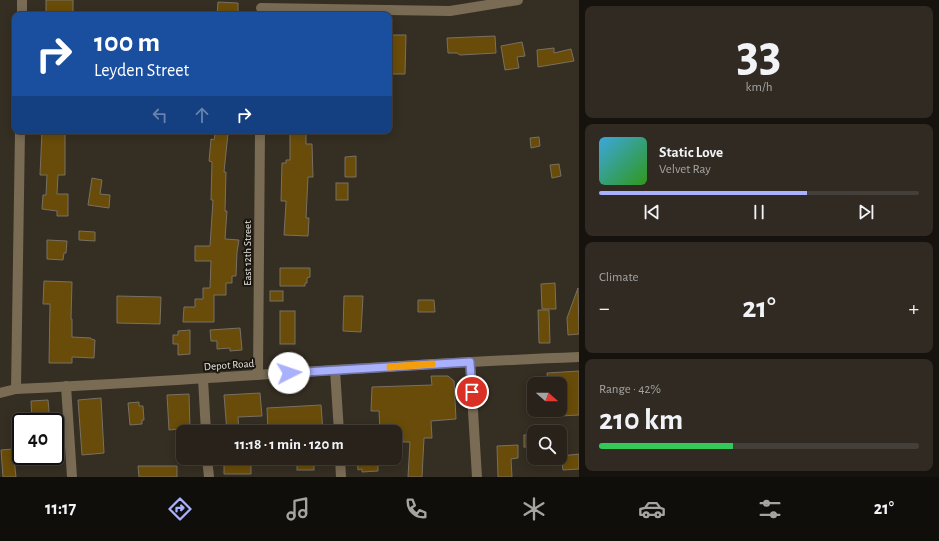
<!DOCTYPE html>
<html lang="en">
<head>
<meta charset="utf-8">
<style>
	body { margin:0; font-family:"Alegreya Sans",sans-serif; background:#302a23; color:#f1f3f6; height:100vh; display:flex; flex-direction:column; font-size:15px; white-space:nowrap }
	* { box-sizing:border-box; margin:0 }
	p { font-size:13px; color:#a5a4a2 }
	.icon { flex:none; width:22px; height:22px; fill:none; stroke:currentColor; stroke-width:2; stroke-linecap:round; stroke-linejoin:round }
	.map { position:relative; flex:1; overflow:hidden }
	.drawer { display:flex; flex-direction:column; gap:6px; padding:6px; background:#16130e; width:360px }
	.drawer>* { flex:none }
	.guide { position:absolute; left:12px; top:12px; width:380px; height:122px; border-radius:8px; box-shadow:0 2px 10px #0003,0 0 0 1px #443f39; background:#1a4fa0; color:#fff; overflow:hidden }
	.needle { width:26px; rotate:111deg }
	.controls { position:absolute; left:527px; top:377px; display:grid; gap:8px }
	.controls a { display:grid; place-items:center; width:40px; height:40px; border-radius:8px; background:#28221a; box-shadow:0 2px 10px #0003,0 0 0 1px #443f39; font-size:20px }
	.speed { position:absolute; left:12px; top:413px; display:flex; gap:8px; font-size:20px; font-weight:700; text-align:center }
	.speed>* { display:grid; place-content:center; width:52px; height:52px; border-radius:50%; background:#28221a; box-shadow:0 2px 10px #0003,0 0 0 1px #443f39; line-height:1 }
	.speed .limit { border:2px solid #111; border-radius:6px; background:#fff; color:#111 }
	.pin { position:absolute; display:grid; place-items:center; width:34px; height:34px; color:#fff; margin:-17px; border:2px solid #fff; border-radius:50%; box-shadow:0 1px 4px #0007 }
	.me { position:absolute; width:44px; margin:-22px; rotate:86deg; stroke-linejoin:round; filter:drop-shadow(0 0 3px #0008) }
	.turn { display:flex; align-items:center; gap:14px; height:84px; padding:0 16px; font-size:18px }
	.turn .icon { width:52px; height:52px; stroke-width:2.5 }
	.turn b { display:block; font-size:28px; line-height:34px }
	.lanes { display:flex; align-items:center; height:38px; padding:0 16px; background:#0003; justify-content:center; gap:20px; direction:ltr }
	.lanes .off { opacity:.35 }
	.big { font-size:30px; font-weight:700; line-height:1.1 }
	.drawer .tile { flex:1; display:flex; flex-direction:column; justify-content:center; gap:6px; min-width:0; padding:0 14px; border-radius:8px; background:#302a23 }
	.drawer .dial { align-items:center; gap:0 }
	.dial b { font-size:52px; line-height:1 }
	.song { display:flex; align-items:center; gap:12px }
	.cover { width:48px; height:48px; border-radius:6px; background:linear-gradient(135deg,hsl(200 70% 55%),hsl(110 70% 35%)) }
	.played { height:4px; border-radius:2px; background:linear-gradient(90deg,#a9b0fc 65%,#443f39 65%) }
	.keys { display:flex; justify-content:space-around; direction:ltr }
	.heat { display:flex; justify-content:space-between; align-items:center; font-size:22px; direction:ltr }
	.charge { height:6px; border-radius:3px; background:linear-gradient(90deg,#34c759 42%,#443f39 0) }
	.trip { position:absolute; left:176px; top:425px; width:226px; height:40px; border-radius:8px; background:#28221a; box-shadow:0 2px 10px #0003,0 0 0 1px #443f39; font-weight:700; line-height:40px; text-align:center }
	.tab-bar { display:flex; height:64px; justify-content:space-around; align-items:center; background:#100e0a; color:#a5a4a2 }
	.tab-bar .icon { width:28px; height:28px }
	.tab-bar .active { color:#a9b0fc }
	.tab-bar b { font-size:18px; color:#f1f3f6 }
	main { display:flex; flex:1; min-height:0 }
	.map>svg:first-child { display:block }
	.building { fill:#694c09; stroke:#787062 }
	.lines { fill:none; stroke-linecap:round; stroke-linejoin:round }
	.minor { stroke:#796b54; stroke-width:10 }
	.route-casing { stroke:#6e72a4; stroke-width:10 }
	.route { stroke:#a9b0fc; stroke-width:7 }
	.slow { stroke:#f59e0b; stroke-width:7 }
	.labels { text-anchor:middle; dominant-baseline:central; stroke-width:4; stroke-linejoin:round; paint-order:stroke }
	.street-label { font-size:11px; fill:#eae6de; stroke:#1a1711 }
</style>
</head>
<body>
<main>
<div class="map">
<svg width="579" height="477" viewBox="0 0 579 477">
	<rect width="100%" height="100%" fill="#352e22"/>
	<g class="building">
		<path d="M46 0H73V14L46 13Z"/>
		<path d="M218 2 238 3V15H217Z"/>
		<path d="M389 35H406L405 74H389Z"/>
		<path d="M495 36 496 53 460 55 457 53H448L447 38Z"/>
		<path d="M522 42 525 56 517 57 519 68 505 70 501 46Z"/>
		<path d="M554 48V53L571 49 574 61 538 67 537 50Z"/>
		<path d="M42 131H65V175H58L57 194H68V216H57V211L42 209 43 195H46L47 175H40Z"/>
		<path d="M290 131H306V144H312L313 177H308L306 218H309L308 236 284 235 286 203V201H281L282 163H286V160H290Z"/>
		<path d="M215 133H228L224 172H226L225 211H227L225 239 239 240 237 252 236 276H232V283H226V295H214V322H183L184 307H195V299H203V288H210L211 261H195V246H210L213 200H211L212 162 209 161 211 139 214 140Z"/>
		<path d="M539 137 540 146 531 148 530 138Z"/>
		<path d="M356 156V177H345V157Z"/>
		<path d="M559 164 561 176 552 178 550 165Z"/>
		<path d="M92 178 102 180 100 194 110 195 109 208 88 205Z"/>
		<rect x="336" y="183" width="12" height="17"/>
		<path d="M79 231 95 232V241L79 240Z"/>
		<path d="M47 240 67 241 66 253H64L63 260 47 259Z"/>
		<path d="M280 268H310V277L307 278V283H305V286H280Z"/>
		<path d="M44 281 72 282 71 319H72V337L91 338V339L95 340 94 358 72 357V363H49L50 304H43Z"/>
		<path d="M555 283 556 309H542L541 284Z"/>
		<path d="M578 288 579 334 568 335 567 318Z"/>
		<rect x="270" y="291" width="13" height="10"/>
		<path d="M117 296 161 297 160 324 117 323Z"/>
		<path d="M344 296H363L361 332 343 331Z"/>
		<path d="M418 300H434L435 312H418Z"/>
		<path d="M538 310H549L550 343H539Z"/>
		<rect x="280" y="311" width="15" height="33"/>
		<path d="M240 328 242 350 230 351V348L217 349V341H211L210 330Z"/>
		<path d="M190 330V354L178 355V344H173V335H178V331Z"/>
		<path d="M579 371V415L560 416V384H548L547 373Z"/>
		<path d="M431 376H448L454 381 456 419 431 421 432 438H424L422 477H408L410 442H403L402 432H380L379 411H371L372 387 432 385Z"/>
		<path d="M260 393 262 416 238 417 239 432H227L224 395Z"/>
		<path d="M189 394 190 428 169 430 167 395Z"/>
		<path d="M101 398 104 453 82 455 78 400Z"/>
		<path d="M48 400 50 422H32L31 401Z"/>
		<path d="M139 402V406H143L144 420H142V424L130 425 128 403Z"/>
		<path d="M321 405 323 432H268L267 408Z"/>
		<rect x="524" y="435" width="10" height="12"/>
		<path d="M518 445V458L511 459 512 477H498L497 446Z"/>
		<path d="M13 449 16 477H3L1 450Z"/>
		<path d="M579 454V469L563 470 561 456Z"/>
		<path d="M251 458V474H224V459Z"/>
		<rect x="297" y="458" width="17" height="12"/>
		<path d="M357 458H378V471L362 472V469L358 470Z"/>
		<path d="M138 466H177V477H139Z"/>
	</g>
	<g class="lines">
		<g class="minor">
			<path d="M261 8 450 11 518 0"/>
			<path d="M22 15V0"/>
			<path d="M470 362 477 477"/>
			<path d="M335 370 339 432"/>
			<path d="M258 375 260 131"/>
			<path d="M203 379 206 432"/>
			<path d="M66 386 72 477"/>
			<path d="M16 389 20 131"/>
			<path d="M0 393 16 389C204 380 391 364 579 357"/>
			<path d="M207 458 209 477"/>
			<path d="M340 458 341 477"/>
		</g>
	</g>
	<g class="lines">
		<g class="route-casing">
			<path id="route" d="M289 373 470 362 472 392"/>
		</g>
		<use href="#route" class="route"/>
		<path class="slow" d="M390 367 432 364"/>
	</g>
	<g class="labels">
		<g class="street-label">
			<text transform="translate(247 253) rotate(-90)">East 12th Street</text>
			<text transform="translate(229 365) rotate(-4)">Depot Road</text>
		</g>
	</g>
</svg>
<div class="controls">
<a><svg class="needle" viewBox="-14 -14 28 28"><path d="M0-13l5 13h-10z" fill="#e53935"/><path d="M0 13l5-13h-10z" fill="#a5a4a2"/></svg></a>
<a><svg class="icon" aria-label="search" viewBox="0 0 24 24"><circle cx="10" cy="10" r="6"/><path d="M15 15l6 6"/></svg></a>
</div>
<div class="speed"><div class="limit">40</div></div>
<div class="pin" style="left:472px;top:392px;background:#d93025"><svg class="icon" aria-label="arrive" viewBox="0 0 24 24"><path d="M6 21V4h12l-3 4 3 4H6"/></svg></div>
<svg class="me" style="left:289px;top:373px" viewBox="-20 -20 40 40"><circle r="19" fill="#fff"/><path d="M0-13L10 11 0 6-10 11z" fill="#a9b0fc"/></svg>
<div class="trip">11:18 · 1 min · 120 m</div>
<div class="guide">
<div class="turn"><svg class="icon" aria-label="right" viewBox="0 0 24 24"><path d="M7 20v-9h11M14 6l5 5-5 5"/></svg><div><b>100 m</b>Leyden Street</div></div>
<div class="lanes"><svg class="icon off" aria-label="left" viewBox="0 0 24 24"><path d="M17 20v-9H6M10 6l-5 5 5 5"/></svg><svg class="icon off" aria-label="ahead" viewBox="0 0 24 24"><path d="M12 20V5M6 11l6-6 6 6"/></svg><svg class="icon" aria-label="right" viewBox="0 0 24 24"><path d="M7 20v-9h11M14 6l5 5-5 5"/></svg></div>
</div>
</div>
<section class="drawer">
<div class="tile dial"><b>33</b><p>km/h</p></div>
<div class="tile">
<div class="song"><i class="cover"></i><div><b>Static Love</b><p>Velvet Ray</p></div></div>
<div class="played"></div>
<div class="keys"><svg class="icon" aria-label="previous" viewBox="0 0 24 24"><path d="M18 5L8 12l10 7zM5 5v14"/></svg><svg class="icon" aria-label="pause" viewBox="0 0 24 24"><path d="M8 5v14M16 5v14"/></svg><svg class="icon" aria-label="next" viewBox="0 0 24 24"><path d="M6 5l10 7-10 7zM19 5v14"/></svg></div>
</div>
<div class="tile"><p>Climate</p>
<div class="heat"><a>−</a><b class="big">21°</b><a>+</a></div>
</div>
<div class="tile"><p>Range · 42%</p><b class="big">210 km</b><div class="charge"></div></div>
</section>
</main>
<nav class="tab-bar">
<b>11:17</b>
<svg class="icon active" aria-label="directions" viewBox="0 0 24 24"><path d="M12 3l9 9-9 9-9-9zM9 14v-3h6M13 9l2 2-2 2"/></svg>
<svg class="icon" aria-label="music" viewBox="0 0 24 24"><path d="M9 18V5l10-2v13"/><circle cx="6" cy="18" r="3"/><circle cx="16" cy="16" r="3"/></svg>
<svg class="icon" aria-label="phone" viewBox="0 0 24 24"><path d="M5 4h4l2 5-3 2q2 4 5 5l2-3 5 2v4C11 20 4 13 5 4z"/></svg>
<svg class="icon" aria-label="climate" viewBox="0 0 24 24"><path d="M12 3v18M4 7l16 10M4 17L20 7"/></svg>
<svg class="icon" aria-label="car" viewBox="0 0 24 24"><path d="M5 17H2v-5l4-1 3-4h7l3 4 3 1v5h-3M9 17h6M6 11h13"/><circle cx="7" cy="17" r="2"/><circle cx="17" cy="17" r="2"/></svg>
<svg class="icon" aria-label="filters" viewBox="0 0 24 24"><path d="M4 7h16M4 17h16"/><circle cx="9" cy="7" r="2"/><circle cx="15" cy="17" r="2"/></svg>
<b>21°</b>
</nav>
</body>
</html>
